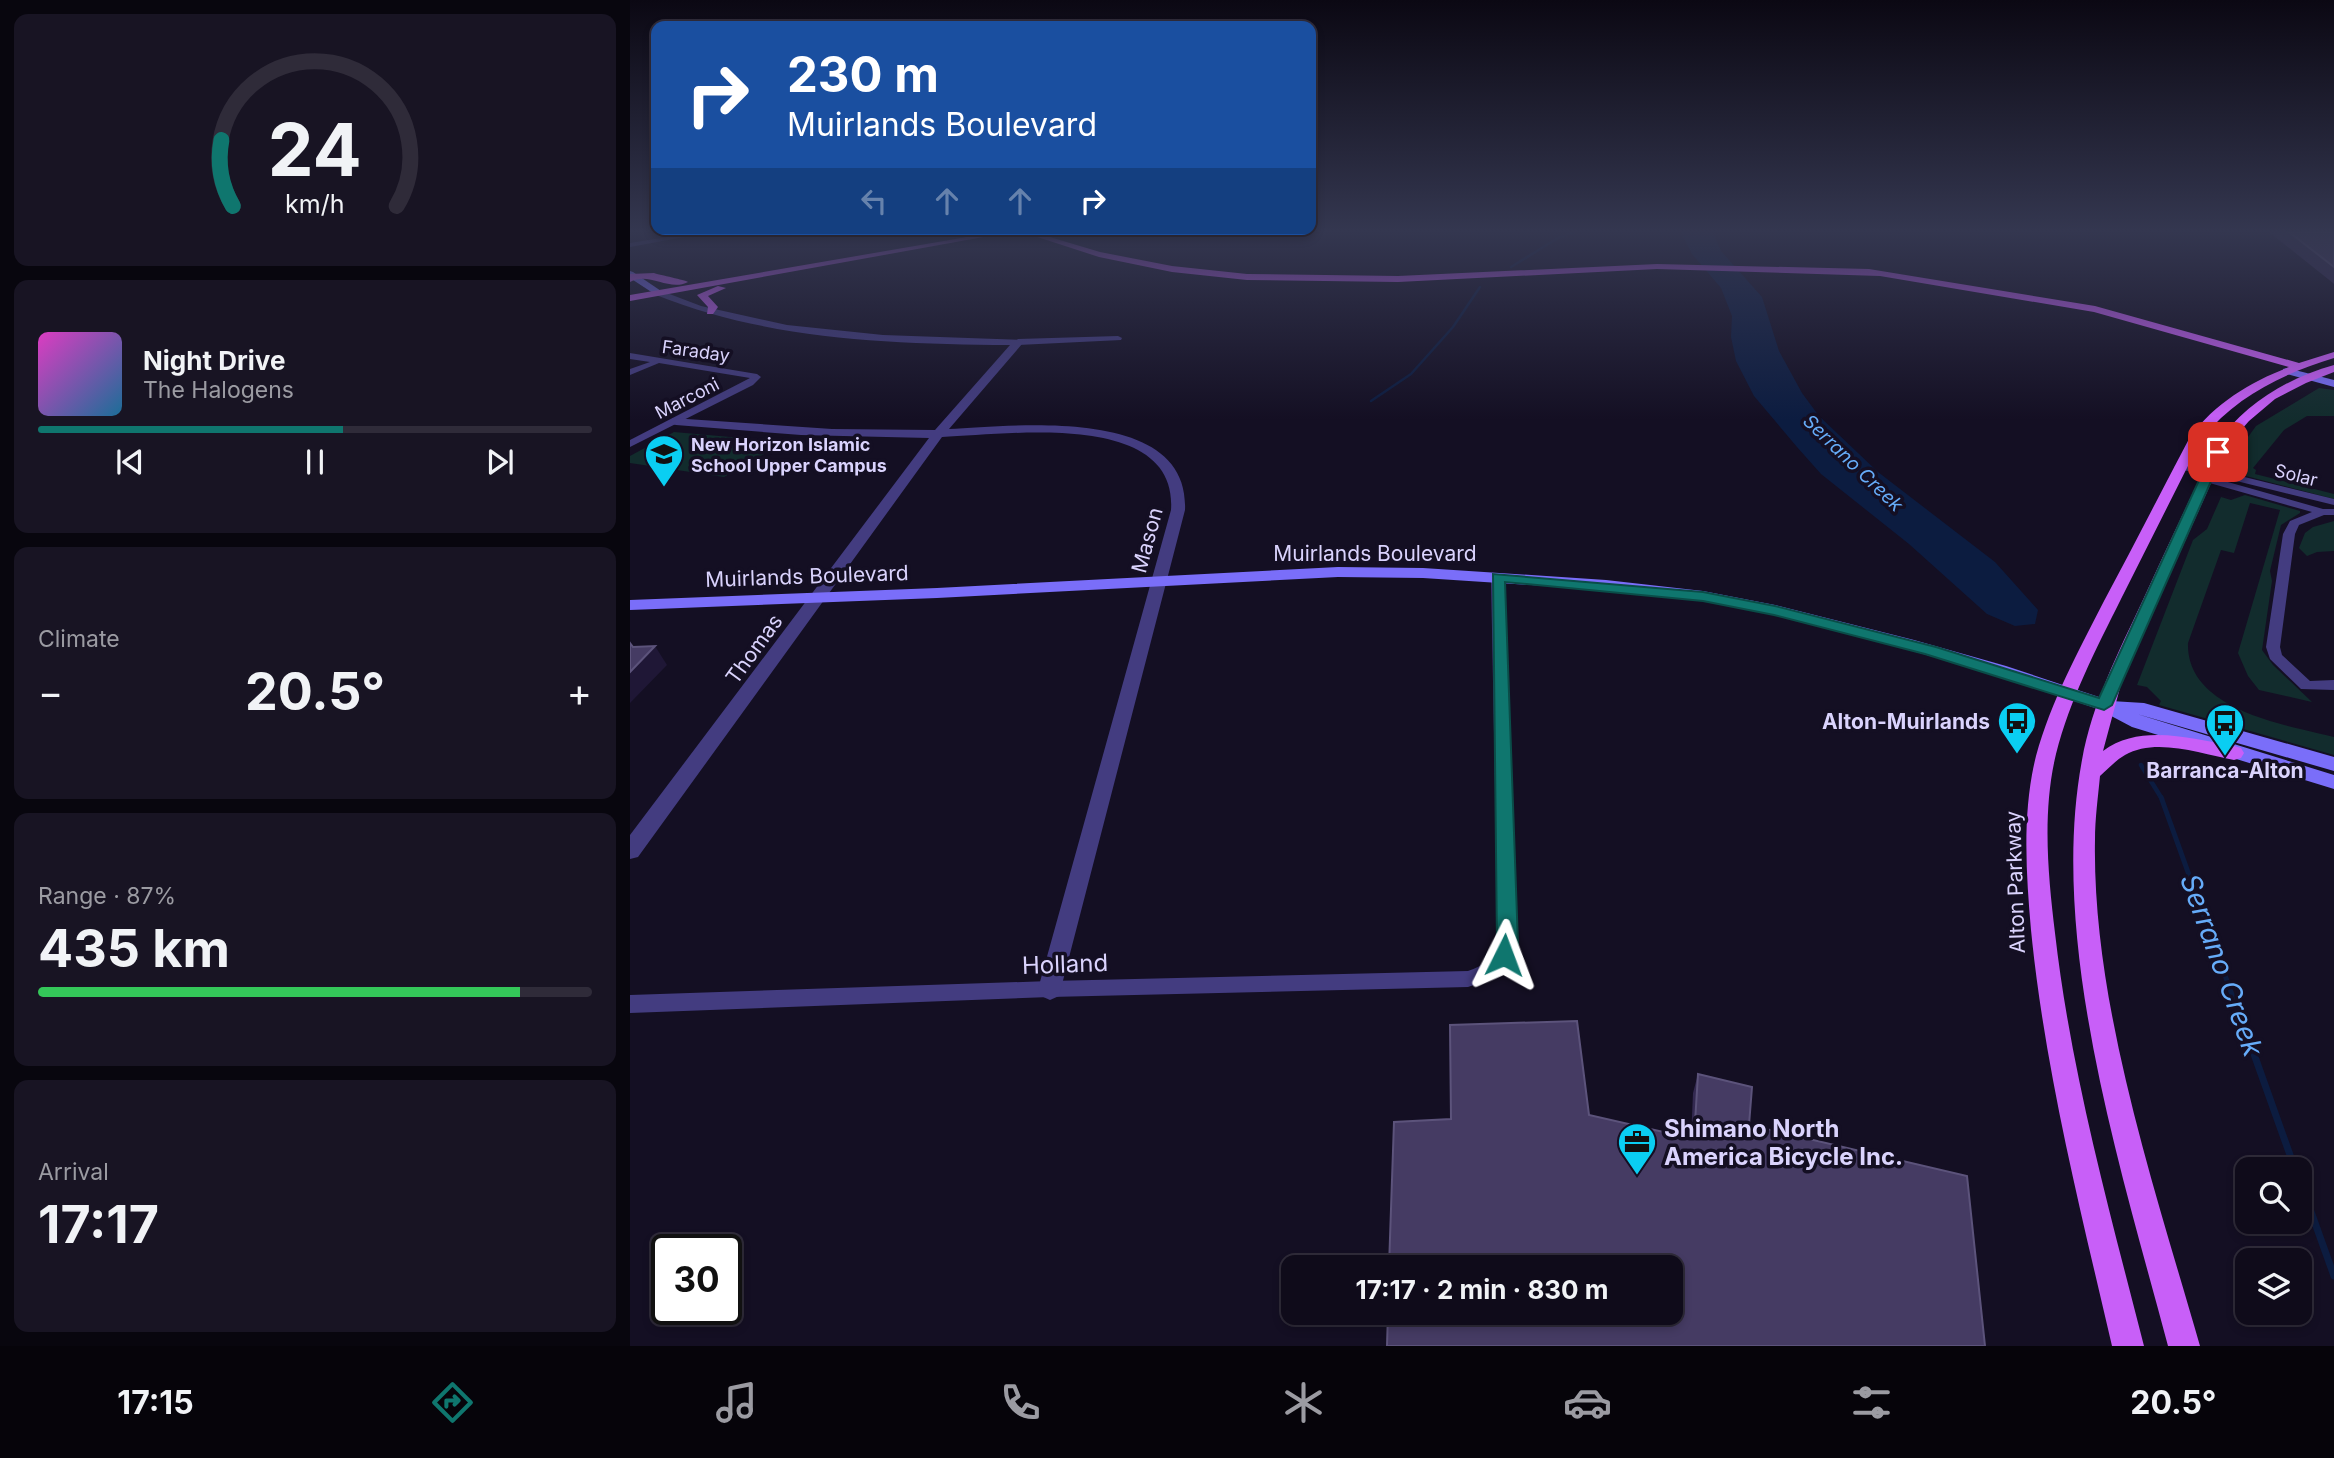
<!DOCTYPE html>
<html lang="en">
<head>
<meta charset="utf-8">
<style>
	body { margin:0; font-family:Inter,sans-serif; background:#181423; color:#f1f3f6; height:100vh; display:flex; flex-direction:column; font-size:26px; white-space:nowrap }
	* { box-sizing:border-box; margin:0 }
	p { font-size:23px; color:#9b9ba2 }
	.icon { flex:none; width:38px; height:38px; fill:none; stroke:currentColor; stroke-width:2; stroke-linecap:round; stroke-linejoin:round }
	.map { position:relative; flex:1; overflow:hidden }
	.side { display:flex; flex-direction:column; gap:14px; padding:14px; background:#08060e; width:630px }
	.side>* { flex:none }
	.guide { position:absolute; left:21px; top:21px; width:665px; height:214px; border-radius:14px; box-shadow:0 4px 10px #0003,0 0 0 2px #2f2b39; background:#1a4fa0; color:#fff; overflow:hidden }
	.controls { position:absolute; left:1605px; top:1157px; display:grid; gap:14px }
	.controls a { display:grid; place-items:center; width:77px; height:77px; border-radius:14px; background:#0f0b1a; box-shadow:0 4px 10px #0003,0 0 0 2px #2f2b39; font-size:35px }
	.speed { position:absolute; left:21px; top:1234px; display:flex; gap:14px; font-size:35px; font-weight:700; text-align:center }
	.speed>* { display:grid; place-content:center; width:91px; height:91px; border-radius:50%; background:#0f0b1a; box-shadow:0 4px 10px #0003,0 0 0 2px #2f2b39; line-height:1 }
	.speed .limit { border:4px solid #111; border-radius:10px; background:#fff; color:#111 }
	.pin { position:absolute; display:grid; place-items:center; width:60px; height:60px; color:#fff; margin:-30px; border-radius:14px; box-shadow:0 4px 10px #0006 }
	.me { position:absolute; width:77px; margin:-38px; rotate:3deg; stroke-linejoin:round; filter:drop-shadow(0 0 5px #0008) }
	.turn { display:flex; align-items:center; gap:24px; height:147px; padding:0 21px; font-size:32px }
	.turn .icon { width:91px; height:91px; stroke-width:2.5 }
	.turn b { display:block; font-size:49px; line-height:60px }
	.lanes { display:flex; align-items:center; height:66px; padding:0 21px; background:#0003; justify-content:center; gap:35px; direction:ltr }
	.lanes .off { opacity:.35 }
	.big { font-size:52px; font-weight:700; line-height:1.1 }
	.side .tile { flex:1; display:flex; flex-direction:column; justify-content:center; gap:10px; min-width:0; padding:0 24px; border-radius:14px; background:#181423 }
	.side .dial { align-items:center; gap:0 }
	.dial svg { height:182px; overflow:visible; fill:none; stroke:#2f2b39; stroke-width:7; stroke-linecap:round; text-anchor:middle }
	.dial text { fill:#f1f3f6; stroke:none }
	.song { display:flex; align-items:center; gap:21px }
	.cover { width:84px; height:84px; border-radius:10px; background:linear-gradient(135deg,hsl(310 70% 55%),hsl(200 70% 35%)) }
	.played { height:7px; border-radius:4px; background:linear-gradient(90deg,#0f766e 55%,#2f2b39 55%) }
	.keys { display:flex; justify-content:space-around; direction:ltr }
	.heat { display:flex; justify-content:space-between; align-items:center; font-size:38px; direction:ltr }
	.charge { height:10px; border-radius:5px; background:linear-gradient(90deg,#34c759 87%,#2f2b39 0) }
	.trip { position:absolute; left:651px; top:1255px; width:402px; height:70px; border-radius:14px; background:#0f0b1a; box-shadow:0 4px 10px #0003,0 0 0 2px #2f2b39; font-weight:700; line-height:70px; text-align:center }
	.menu { display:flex; height:112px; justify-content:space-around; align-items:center; background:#06040a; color:#9b9ba2 }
	.menu .icon { width:49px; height:49px }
	.menu .on { color:#0f766e }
	.menu b { font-size:32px; color:#f1f3f6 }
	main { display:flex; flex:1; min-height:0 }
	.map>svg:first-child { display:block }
	.green { fill:#122c2d }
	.water { fill:#0c1c40 }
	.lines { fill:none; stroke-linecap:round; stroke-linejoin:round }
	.stream-far3 { stroke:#0c1c40; stroke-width:2.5 }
	.stream-far2 { stroke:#0c1c40; stroke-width:4.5 }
	.stream-far1 { stroke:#0c1c40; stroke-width:5 }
	.stream { stroke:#0c1c40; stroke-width:7 }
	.minor { fill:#433c80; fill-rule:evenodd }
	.tertiary { fill:#433c80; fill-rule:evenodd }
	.secondary { fill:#7a6ef9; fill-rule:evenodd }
	.primary { fill:#c85ff8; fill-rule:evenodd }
	.wall { fill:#332950 }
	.shaded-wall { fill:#1f1736 }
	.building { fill:#453b63; stroke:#5c537b; stroke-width:2 }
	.route { fill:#0f766e; stroke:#0a4d48; stroke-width:2 }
	.labels { text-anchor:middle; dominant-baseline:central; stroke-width:7; stroke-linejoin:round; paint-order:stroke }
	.far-street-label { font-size:18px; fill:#dad3fd; stroke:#140f23 }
	.far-poi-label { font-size:18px; font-weight:bold; fill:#dad3fd; stroke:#140f23; text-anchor:start }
	.far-water-label { font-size:19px; font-style:italic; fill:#66acf9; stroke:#140f23 }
	.street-label { font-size:21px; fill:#dad3fd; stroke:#140f23 }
	.poi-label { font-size:21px; font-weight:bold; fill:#dad3fd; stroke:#140f23; text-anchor:end }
	.near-street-label { font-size:24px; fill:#dad3fd; stroke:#140f23 }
	.near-poi-label { font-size:24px; font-weight:bold; fill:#dad3fd; stroke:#140f23; text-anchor:start }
	.near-water-label { font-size:28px; font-style:italic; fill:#66acf9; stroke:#140f23 }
</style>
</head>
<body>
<main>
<section class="side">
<div class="tile dial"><svg viewBox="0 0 100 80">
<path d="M14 69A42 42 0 1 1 86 69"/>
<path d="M14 69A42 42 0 0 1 9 40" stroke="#0f766e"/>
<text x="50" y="56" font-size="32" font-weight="700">24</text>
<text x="50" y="72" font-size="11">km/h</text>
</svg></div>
<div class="tile">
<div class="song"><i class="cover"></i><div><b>Night Drive</b><p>The Halogens</p></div></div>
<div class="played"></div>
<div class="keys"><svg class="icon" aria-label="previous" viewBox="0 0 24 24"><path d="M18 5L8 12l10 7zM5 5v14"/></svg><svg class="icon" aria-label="pause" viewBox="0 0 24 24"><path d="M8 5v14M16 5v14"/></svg><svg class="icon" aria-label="next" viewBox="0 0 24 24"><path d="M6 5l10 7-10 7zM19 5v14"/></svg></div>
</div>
<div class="tile"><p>Climate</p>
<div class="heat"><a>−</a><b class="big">20.5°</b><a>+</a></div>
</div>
<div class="tile"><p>Range · 87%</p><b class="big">435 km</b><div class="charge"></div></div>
<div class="tile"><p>Arrival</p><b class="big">17:17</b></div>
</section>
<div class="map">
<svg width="1704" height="1346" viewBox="0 0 1704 1346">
	<rect width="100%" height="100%" fill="#140f23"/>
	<g class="green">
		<path d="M1689 388 1704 390V416H1677L1654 430 1623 468 1626 470 1625 474 1704 494V499L1616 476 1607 464 1600 462 1626 426Z"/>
		<path d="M44 432 155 442 94 477 0 463V456Z"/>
		<path d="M1615 495 1670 511V513L1651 525 1640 571 1642 581 1632 650 1643 665 1682 702 1629 690 1618 676 1608 653 1650 510 1620 503 1604 553 1591 550 1558 643C1556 710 1656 725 1704 737V755L1529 705 1531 701 1517 687 1507 685 1563 540 1577 529 1591 497 1601 500Z"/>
		<path d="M1704 521V551L1687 552 1677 556 1669 548 1675 533 1683 527Z"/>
	</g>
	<path class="water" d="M1051 232H1083L1091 251 1132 297 1149 351 1172 393 1189 416 1248 472 1365 562 1408 610 1405 624 1385 626 1357 614 1279 544 1191 474 1167 447 1124 396 1106 361 1101 337 1102 316 1091 288 1062 254Z"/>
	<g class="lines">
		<g class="stream-far3">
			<path d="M881 267 928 238 944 232"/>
			<path d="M741 401 781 374 823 327 850 287"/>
		</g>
		<path class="stream-far2" d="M1511 765 1532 799"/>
		<path class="stream-far1" d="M1531 797 1619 1042"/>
		<g class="stream">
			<path d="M1619 1040 1665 1169"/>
			<path d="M1670 1181 1704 1276"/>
		</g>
		<g class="minor">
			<path d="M69 232H81L0 247V243Z"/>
			<path d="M488 336 492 338 491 340 388 345 384 342 388 339Z"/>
			<path d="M0 353 127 374 131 377 123 385 0 447V440L120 378 29 363 0 375V369L20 362 0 359Z"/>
			<path d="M1549 464 1578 468 1704 499V505L1578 474 1545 469 1544 467Z"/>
			<path d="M1566 473 1693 509H1704V515H1694L1669 525 1665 534 1650 647 1652 655 1680 681 1704 680V690L1671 689 1640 659 1636 647 1653 534 1660 521 1682 512 1562 478 1561 476Z"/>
			<path d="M867 573 873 577 886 944C879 971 863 979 838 987L420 997 0 1013V995L420 981 838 971C853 966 863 959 868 944L861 577Z"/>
		</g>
		<path class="tertiary" d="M29 290 71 306 157 325 253 335 392 340V344L319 429C385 426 560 405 555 510L429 996 420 1000 411 996 408 989 541 510C548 409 375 435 312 437L8 857 0 859V835L299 438 171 435 46 425 42 424V418L202 429 305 430 380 345C259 344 139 340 26 295V291Z"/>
		<g class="secondary">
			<path d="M0 271 3 272 34 293 26 295 0 278Z"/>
			<path d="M1657 368 1704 380V387L1653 373V369Z"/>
			<path d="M708 567 793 568 976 580 1073 591 1145 605 1284 640 1376 666 1481 701 1514 703 1704 757V771L1507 714 1704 775V789L1502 727 1468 709 1364 674 1272 648 1144 615 1073 601 976 590 793 578 708 577 307 598 0 610V600L307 588Z"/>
		</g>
		<g class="primary">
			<path d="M366 232H381L0 301V295Z"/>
			<path d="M392 232H403L470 252 542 266 617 274 768 276 1027 264 1239 269 1465 306 1669 363 1704 352V358C1652 374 1607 396 1572 438 1545 492 1518 545 1491 599 1466 649 1440 699 1426 754 1412 812 1418 875 1425 933 1441 1073 1479 1209 1514 1346H1482C1450 1208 1415 1071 1401 930 1396 873 1392 812 1406 756 1421 701 1448 652 1474 601 1503 547 1531 492 1560 437 1585 403 1620 382 1659 367L1464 312 1250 276 1027 269 768 282 617 280 542 272 469 257Z"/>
			<path d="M24 273C30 275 55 280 58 282 39 292 19 271 0 282V274Z"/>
			<path d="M88 286 96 288 78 296 88 307 83 314H77L78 307 67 295Z"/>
			<path d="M1704 365V372L1676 383 1645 399 1619 421 1598 445 1491 684 1473 751C1511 723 1562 739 1604 746L1611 748 1614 753 1611 758 1604 760C1572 754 1526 737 1495 755 1486 760 1478 769 1470 776 1468 797 1465 819 1465 840 1462 1004 1525 1189 1570 1346H1538C1491 1169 1418 942 1452 760 1462 704 1488 653 1512 602 1536 549 1561 497 1586 444 1615 404 1657 378 1704 365Z"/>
		</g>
	</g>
	<g class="wall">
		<path d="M1639 232H1704V284L1703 283Z"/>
		<path d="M1068 1074 1119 1125 1355 1346 1061 1139 1063 1093Z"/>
	</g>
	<path class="shaded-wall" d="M25 646 37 665 0 703V672Z"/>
	<g class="building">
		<path d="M1659 232H1704V267Z"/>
		<path d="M0 643 3 647 25 646 0 672Z"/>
		<path d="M947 1021 959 1115 1064 1139 1068 1074 1122 1087 1119 1125 1337 1176 1355 1346H757L758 1312H1041V1267H759L764 1122 821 1119 820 1025Z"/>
	</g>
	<linearGradient id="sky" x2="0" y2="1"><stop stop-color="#0b0813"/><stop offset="0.55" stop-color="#343750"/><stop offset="1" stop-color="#343750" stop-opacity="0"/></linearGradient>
	<rect width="1704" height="420" fill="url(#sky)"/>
	<path class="route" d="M1588 448 1594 452 1482 705 1474 710 1295 654 1144 615 1073 601 875 582 888 944 882 962 874 964 867 962 864 955 867 944 863 574 1073 592 1145 606 1306 647 1469 698 1582 452Z"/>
	<defs>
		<g id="school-pin" transform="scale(2.0125)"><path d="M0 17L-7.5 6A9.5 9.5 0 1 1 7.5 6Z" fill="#0acef2" stroke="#140f23"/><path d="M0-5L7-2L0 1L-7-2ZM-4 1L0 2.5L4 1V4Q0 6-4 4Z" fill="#111"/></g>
		<g id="bus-pin" transform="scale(2.0125)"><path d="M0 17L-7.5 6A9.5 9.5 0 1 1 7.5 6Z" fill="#0acef2" stroke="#140f23"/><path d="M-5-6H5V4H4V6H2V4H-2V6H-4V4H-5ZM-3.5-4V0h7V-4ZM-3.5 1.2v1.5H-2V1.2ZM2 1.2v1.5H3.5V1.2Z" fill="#111"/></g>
		<g id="office-pin" transform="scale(2.0125)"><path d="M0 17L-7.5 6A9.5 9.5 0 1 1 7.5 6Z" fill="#0acef2" stroke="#140f23"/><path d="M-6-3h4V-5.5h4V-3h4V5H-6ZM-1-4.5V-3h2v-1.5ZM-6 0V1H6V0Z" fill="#111"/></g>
	</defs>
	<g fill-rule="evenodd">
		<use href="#school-pin" x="34" y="454"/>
		<use href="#bus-pin" x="1387" y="721"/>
		<use href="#bus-pin" x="1595" y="723"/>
		<use href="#office-pin" x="1007" y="1142"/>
	</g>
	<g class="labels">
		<g class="far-street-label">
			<text transform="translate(66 351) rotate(8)">Faraday</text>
			<text transform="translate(57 398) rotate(-27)">Marconi</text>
			<text transform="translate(1666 475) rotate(14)">Solar</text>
		</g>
		<g class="far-poi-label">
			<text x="61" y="444">New Horizon Islamic<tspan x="61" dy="21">School Upper Campus</tspan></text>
		</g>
		<g class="far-water-label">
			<text transform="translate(1223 463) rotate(44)">Serrano Creek</text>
		</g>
		<g class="street-label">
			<text transform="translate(517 540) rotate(-75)">Mason</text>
			<text x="745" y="553">Muirlands Boulevard</text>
			<text transform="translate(177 576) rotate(-2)">Muirlands Boulevard</text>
			<text transform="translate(124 649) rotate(-54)">Thomas</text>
			<text transform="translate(1385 882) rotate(-92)">Alton Parkway</text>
		</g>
		<g class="poi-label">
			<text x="1360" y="721">Alton-Muirlands</text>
			<text x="1595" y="770" text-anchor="middle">Barranca-Alton</text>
		</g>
		<g class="near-street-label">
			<text transform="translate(435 964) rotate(-2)">Holland</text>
		</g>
		<g class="near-poi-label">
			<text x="1034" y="1128">Shimano North<tspan x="1034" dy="28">America Bicycle Inc.</tspan></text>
		</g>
		<g class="near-water-label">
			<text transform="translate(1592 965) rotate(70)">Serrano Creek</text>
		</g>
	</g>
</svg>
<div class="controls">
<a><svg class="icon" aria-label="search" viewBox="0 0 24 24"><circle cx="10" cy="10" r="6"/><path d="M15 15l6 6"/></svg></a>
<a><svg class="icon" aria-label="layers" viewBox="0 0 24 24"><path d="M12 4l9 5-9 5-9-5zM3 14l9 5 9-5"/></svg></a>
</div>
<div class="speed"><div class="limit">30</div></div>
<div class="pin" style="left:1588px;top:452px;background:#d93025"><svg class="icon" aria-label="arrive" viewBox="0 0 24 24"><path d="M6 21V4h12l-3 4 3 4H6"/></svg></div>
<svg class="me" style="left:874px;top:955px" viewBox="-20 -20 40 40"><path d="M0-17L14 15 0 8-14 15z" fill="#0f766e" stroke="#fff" stroke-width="4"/></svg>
<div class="trip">17:17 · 2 min · 830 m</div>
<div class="guide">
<div class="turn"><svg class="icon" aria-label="right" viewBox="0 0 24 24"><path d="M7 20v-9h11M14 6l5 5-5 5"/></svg><div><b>230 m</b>Muirlands Boulevard</div></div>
<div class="lanes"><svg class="icon off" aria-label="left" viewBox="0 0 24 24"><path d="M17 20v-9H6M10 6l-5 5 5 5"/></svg><svg class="icon off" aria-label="ahead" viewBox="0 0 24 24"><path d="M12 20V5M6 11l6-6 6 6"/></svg><svg class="icon off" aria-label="ahead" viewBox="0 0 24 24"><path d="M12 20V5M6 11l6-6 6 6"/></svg><svg class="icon" aria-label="right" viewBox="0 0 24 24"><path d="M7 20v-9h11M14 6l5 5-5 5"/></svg></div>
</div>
</div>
</main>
<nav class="menu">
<b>17:15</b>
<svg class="icon on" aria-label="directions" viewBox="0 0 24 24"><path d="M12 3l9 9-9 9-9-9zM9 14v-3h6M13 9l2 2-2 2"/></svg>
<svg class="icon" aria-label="music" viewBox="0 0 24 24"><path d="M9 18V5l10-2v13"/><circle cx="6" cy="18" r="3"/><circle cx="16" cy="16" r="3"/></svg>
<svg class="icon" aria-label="phone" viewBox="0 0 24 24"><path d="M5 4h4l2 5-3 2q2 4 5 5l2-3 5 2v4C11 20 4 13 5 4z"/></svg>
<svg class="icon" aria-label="climate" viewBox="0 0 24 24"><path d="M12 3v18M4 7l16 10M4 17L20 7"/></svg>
<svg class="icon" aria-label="car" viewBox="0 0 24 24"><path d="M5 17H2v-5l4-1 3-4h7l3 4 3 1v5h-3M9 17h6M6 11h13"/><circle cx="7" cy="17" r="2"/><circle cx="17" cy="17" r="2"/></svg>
<svg class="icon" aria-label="filters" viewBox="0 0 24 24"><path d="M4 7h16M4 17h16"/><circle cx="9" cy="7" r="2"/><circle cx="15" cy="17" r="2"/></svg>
<b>20.5°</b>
</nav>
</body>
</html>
